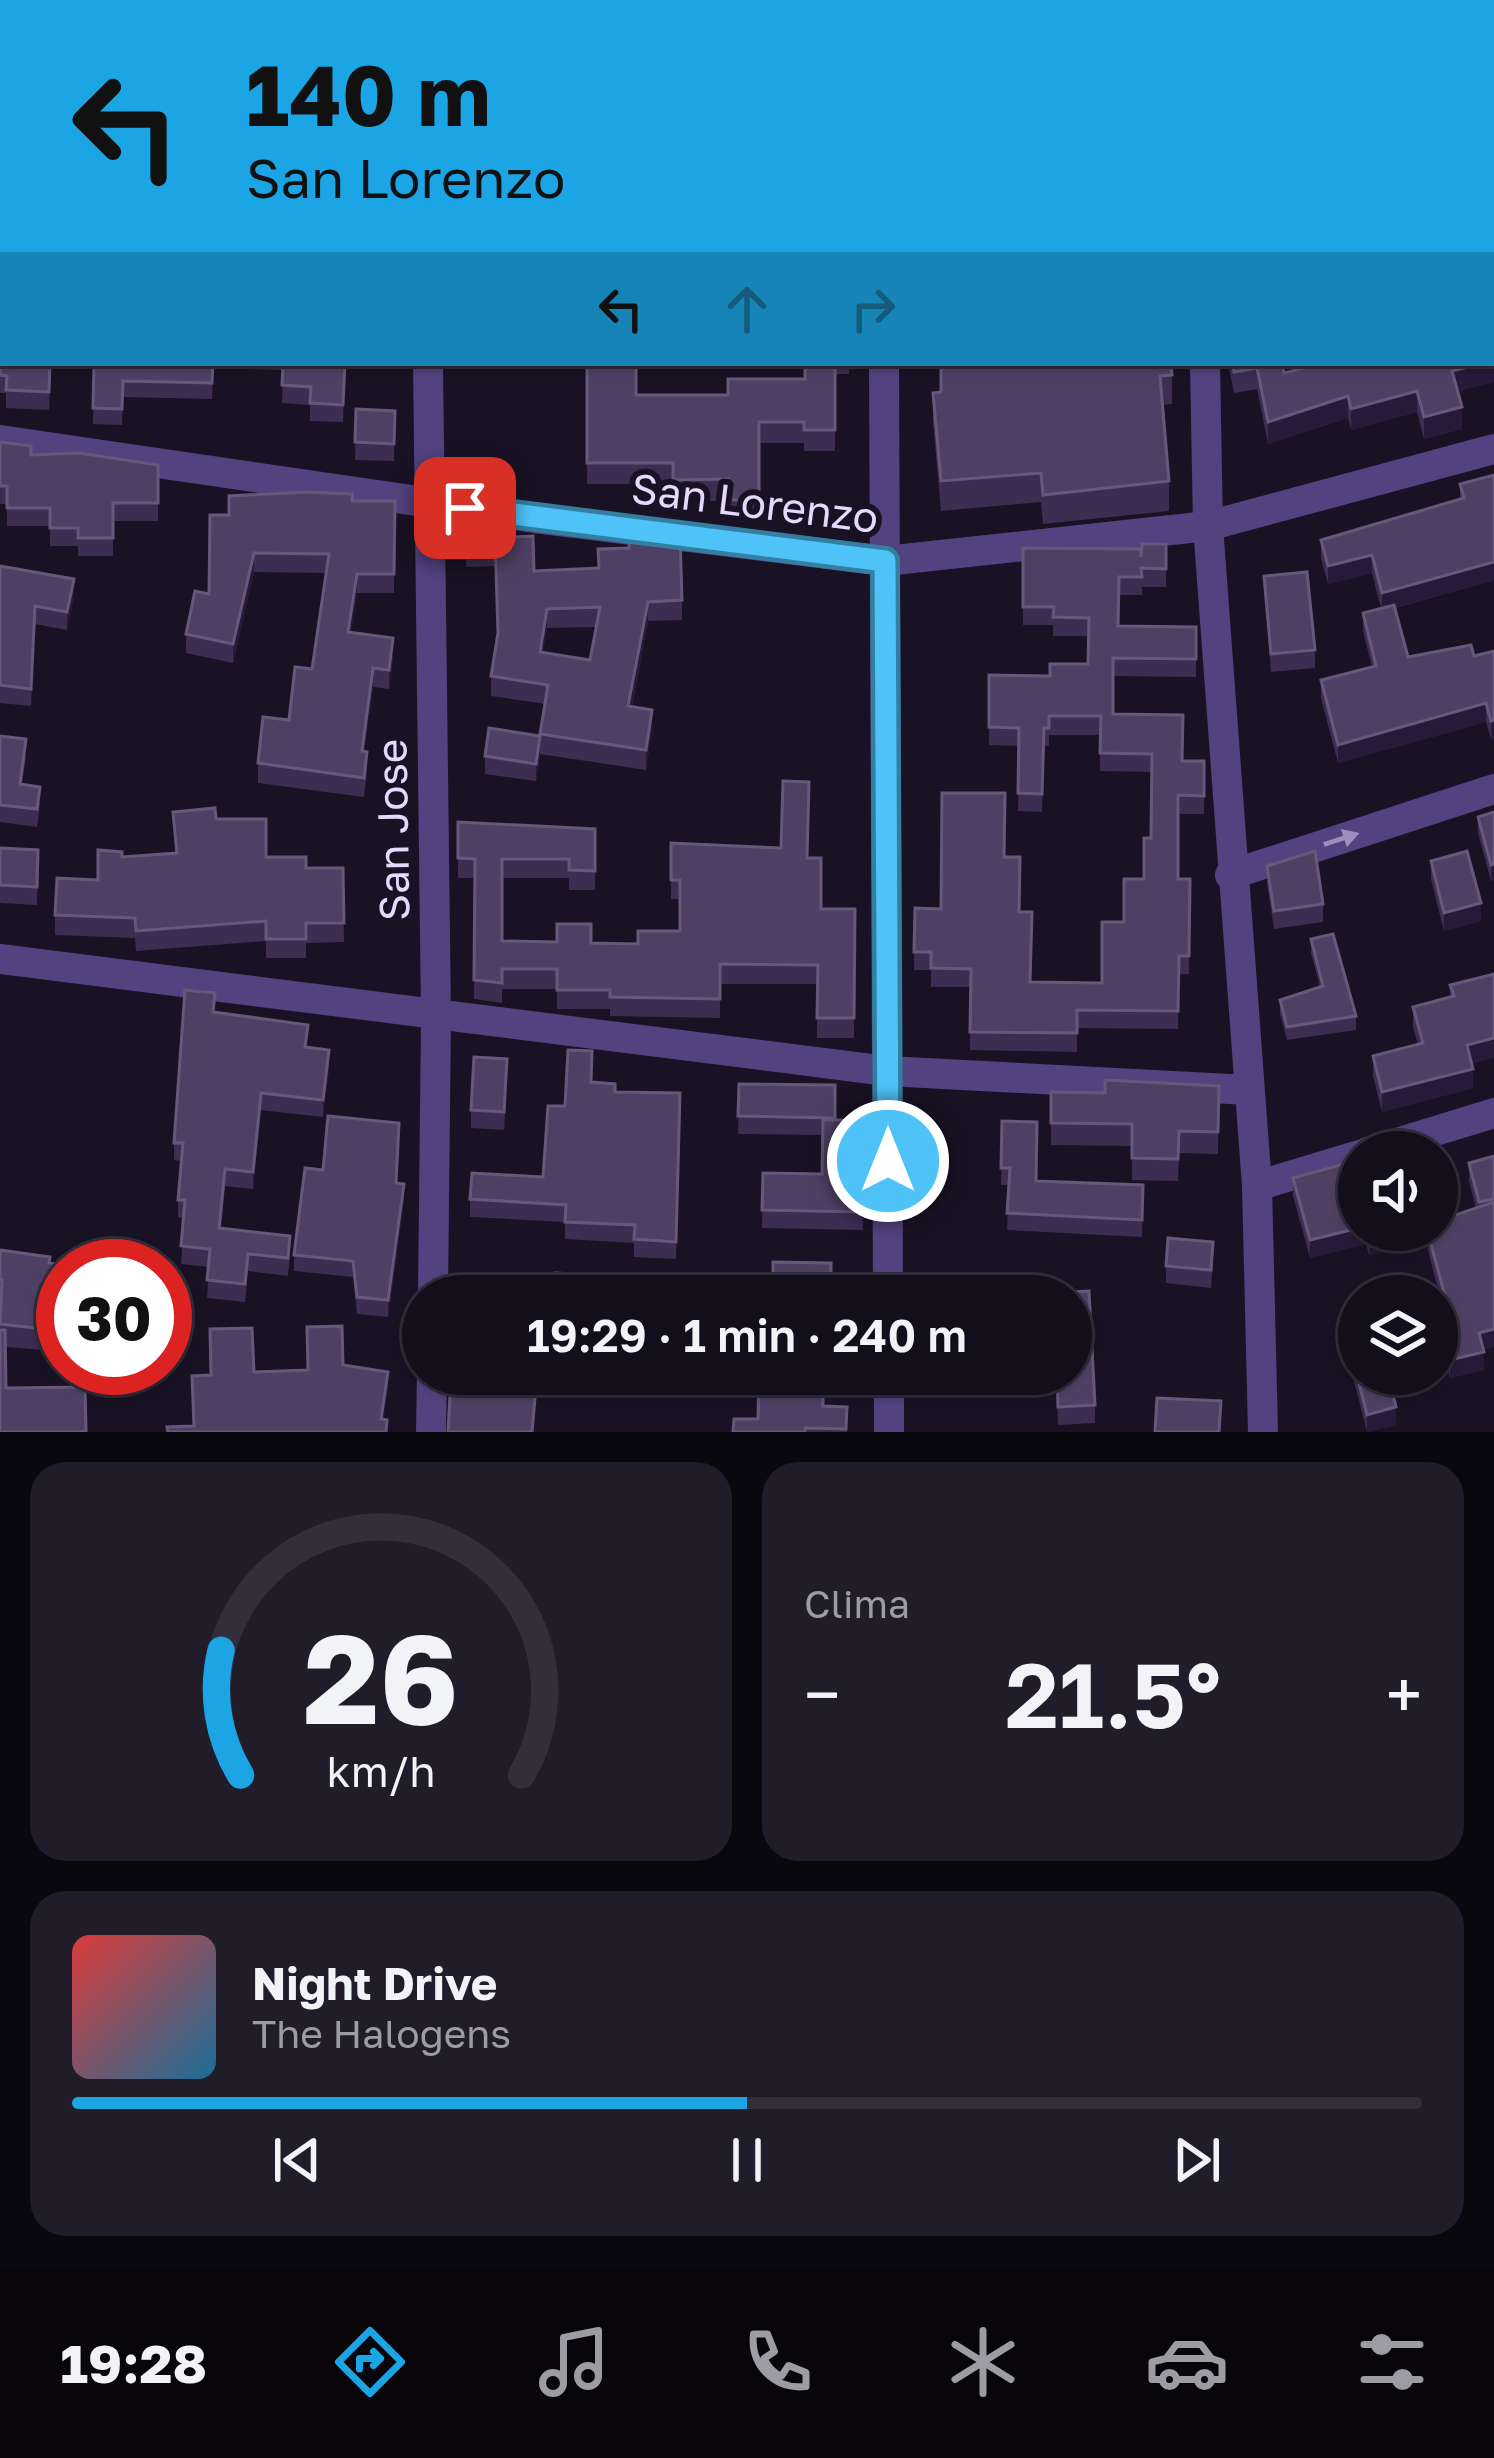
<!DOCTYPE html>
<html lang="es">
<head>
<meta charset="utf-8">
<style>
	body { margin:0; font-family:"Golos Text",sans-serif; background:#201c29; color:#f1f3f6; height:100vh; display:flex; flex-direction:column; font-size:45px; white-space:nowrap }
	* { box-sizing:border-box; margin:0 }
	p { font-size:39px; color:#9d9ca3 }
	.icon { flex:none; width:66px; height:66px; fill:none; stroke:currentColor; stroke-width:2; stroke-linecap:round; stroke-linejoin:round }
	.map { position:relative; height:1432px; overflow:hidden }
	.side { display:flex; flex-direction:column; gap:30px; padding:30px; background:#0a080f; flex:1 }
	.side>* { flex:none }
	.hud { position:absolute; left:0px; top:0px; width:1494px; height:366px; box-shadow:0 3px 9px #0004,0 0 0 3px #322e3b; background:#1ca5e5; color:#111; overflow:hidden }
	.fabs { position:absolute; left:1338px; top:1131px; display:grid; gap:24px }
	.fabs a { display:grid; place-items:center; width:120px; height:120px; border-radius:50%; background:#130e1c; box-shadow:0 3px 9px #0004,0 0 0 3px #322e3b; font-size:60px }
	.speed { position:absolute; left:36px; top:1239px; display:flex; gap:24px; font-size:60px; font-weight:700; text-align:center }
	.speed>* { display:grid; place-content:center; width:156px; height:156px; border-radius:50%; background:#130e1c; box-shadow:0 3px 9px #0004,0 0 0 3px #322e3b; line-height:1 }
	.speed .limit { border:18px solid #d22; background:#fff; color:#111 }
	.pin { position:absolute; display:grid; place-items:center; width:102px; height:102px; color:#fff; margin:-51px; border-radius:24px; box-shadow:0 6px 18px #0006 }
	.me { position:absolute; width:132px; margin:-66px; rotate:0deg; stroke-linejoin:round; filter:drop-shadow(0 0 9px #0008) }
	.turn { display:flex; align-items:center; gap:42px; height:252px; padding:0 48px; font-size:54px }
	.turn .icon { width:156px; height:156px; stroke-width:2.5 }
	.turn b { display:block; font-size:84px; line-height:102px }
	.lanes { display:flex; align-items:center; height:114px; padding:0 48px; background:#0003; justify-content:center; gap:60px; direction:ltr }
	.lanes .off { opacity:.35 }
	.big { font-size:90px; font-weight:600; line-height:1.1 }
	.side .tile { flex:1; display:flex; flex-direction:column; justify-content:center; gap:18px; min-width:0; padding:0 42px; border-radius:36px; background:#201c29 }
	.side .dial { align-items:center; gap:0 }
	.dial svg { height:312px; overflow:visible; fill:none; stroke:#322e3b; stroke-width:7; stroke-linecap:round; text-anchor:middle }
	.dial text { fill:#f1f3f6; stroke:none }
	.song { display:flex; align-items:center; gap:36px }
	.cover { width:144px; height:144px; border-radius:18px; background:linear-gradient(135deg,hsl(0 70% 55%),hsl(200 70% 35%)) }
	.played { height:12px; border-radius:6px; background:linear-gradient(90deg,#1ca5e5 50%,#322e3b 50%) }
	.keys { display:flex; justify-content:space-around; direction:ltr }
	.heat { display:flex; justify-content:space-between; align-items:center; font-size:66px; direction:ltr }
	.side .tiles { flex:1; display:grid; gap:30px; grid-template-columns:1fr 1fr }
	.tile:last-child { grid-column:span 2 }
	.trip { position:absolute; left:402px; top:1275px; width:690px; height:120px; border-radius:60px; background:#130e1c; box-shadow:0 3px 9px #0004,0 0 0 3px #322e3b; font-weight:600; line-height:120px; text-align:center }
	.menu { display:flex; height:192px; justify-content:space-around; align-items:center; background:#08060b; color:#9d9ca3 }
	.menu .icon { width:84px; height:84px }
	.menu .selected { color:#1ca5e5 }
	.menu b { font-size:54px; color:#f1f3f6 }
	.map>svg:first-child { display:block }
	.lines { fill:none; stroke-linecap:round; stroke-linejoin:round }
	.minor { stroke:#52427f; stroke-width:30 }
	.wall { fill:#3c2d51; fill-rule:evenodd }
	.shaded-wall { fill:#261a38 }
	.building { fill:#4e4063; stroke:#66587b; stroke-width:3; fill-rule:evenodd }
	.oneway { fill:#9c8ebd }
	.route-casing { stroke:#337fa1; stroke-width:30 }
	.route { stroke:#4fc3f7; stroke-width:21 }
	.labels { text-anchor:middle; dominant-baseline:central; stroke-width:12; stroke-linejoin:round; paint-order:stroke }
	.street-label { font-size:42px; fill:#e5dafb; stroke:#191225 }
</style>
</head>
<body>
<div class="map">
<svg width="1494" height="1432" viewBox="0 0 1494 1432">
	<rect width="100%" height="100%" fill="#191225"/>
	<g class="lines">
		<g class="minor">
			<path d="M97 0 115 3"/>
			<path d="M424 3V0"/>
			<path d="M763 3 766 0"/>
			<path d="M1348 3 1350 0"/>
			<path d="M428 363 436 1017 433 1296"/>
			<path d="M884 363 888 1296"/>
			<path d="M1205 363 1208 526 1257 1186 1263 1432"/>
			<path d="M0 440 534 518 885 561 1208 526 1494 449"/>
			<path d="M1230 875 1494 789"/>
			<path d="M0 959 887 1071 1249 1090"/>
			<path d="M1367 1152 1494 1113"/>
			<path d="M1257 1186 1359 1155"/>
			<path d="M889 1374V1432"/>
			<path d="M431 1432 432 1374"/>
		</g>
	</g>
	<g class="wall">
		<path d="M0 0 3 3V99H0Z"/>
		<path d="M242 0H354L353 3H257Z"/>
		<path d="M499 0H663L671 3H499Z"/>
		<rect x="781" y="0" width="221" height="3"/>
		<path d="M1213 0H1270L1269 3H1219Z"/>
		<path d="M1494 22V164L1491 163V25Z"/>
		<rect x="0" y="128" width="3" height="130"/>
		<path d="M1494 237V382L1457 391 1462 429 1424 439 1417 412 1351 430 1348 418 1268 444 1257 389 1234 393 1228 363H1282L1284 373 1491 363Z"/>
		<path d="M0 341 51 363 49 410 6 408V393H0Z"/>
		<path d="M94 363H345L343 422 310 421V405L282 403 283 370 213 368 212 399 123 397 122 425 93 424Z"/>
		<path d="M587 363 636 395H728L805 379V363H849V374H835V451H804V443H759V522L728 521V501H673V484H587Z"/>
		<path d="M1172 375V404L1162 405 1169 481V511L1043 524 1041 502 941 511 933 422V393Z"/>
		<path d="M356 409 395 411 394 461 355 460Z"/>
		<path d="M0 442 31 455 158 465V521H113V556H78V546H50V526H7V504H0Z"/>
		<path d="M1494 475V580L1395 608 1408 657 1474 656 1494 651 1491 739 1486 722 1338 763 1321 698V680L1372 667 1363 631V613L1381 608 1372 573 1328 584 1321 558V540L1460 499V484Z"/>
		<path d="M352 501H395L394 593H357L351 632 393 657 389 689 373 687 364 751 367 771 364 797 258 783V763L289 720 312 669 326 573 254 572 233 663 186 653V634L209 594 229 515Z"/>
		<path d="M465 514 495 545 534 571 682 600V620L648 621 632 707 652 729 646 770 540 754 536 781 485 774V756L540 736 545 704 491 696V676L497 636 495 560V566L466 567ZM596 627 590 660 543 653 547 628Z"/>
		<path d="M1166 544V587H1142V595H1119L1118 626 1196 627V677L1113 676V714L1183 761H1204V814H1178V879L1190 898 1189 974H1179L1178 1029 1077 1028V1052L970 1050 971 987H931V970H914L915 908 941 909 1004 857 1019 912 1031 982 1102 983 1124 922 1144 879 1151 838 1152 772 1100 771V735H1049V746H1044L1042 812 1018 811 1019 746 989 745V675L1050 676 1088 664V636H1053V625H1023V548L1141 549Z"/>
		<path d="M0 566 74 597 67 630 35 624 31 706 0 703Z"/>
		<path d="M1264 576 1315 650V668L1271 672Z"/>
		<path d="M0 736 26 757 22 784 40 804 37 827 0 822Z"/>
		<path d="M173 812 216 819 266 857 306 868H343L344 942 306 943V958H266V941L136 951 135 938 55 935V915L122 857 175 853Z"/>
		<path d="M1494 812V880L1491 881 1478 833V817Z"/>
		<path d="M458 822 595 829V890H569V878H502V941L638 944 680 931V899H671V843L808 858 821 909H855L854 1038H817V984H720V1018L610 1016V1009H557V989H502V1003L474 999 475 878H458Z"/>
		<path d="M0 848 38 850 37 905 0 903Z"/>
		<path d="M1431 861 1481 921 1444 931 1431 879Z"/>
		<path d="M1267 866 1323 904V922L1274 929 1267 883Z"/>
		<path d="M1311 939 1356 1016V1030L1287 1040 1280 1014V1000L1320 987 1311 953Z"/>
		<path d="M1450 985 1472 1064 1473 1088 1382 1112 1373 1076V1056L1418 1045 1413 1027V1007L1450 997Z"/>
		<path d="M215 1012 307 1047 329 1068 323 1117 261 1110 253 1189 225 1186 221 1229 290 1254 288 1276 248 1271 245 1302 207 1298 209 1267 181 1264 184 1218 178 1217V1200L181 1161 174 1160V1143Z"/>
		<path d="M507 1077 504 1130 471 1128V1110Z"/>
		<path d="M592 1082 615 1092 680 1093 676 1259 634 1257V1243L565 1239V1222L470 1217V1199L543 1177 565 1106Z"/>
		<path d="M739 1084 835 1085V1120H861L863 1230 762 1228 763 1173 822 1174 823 1135 738 1134Z"/>
		<path d="M1219 1086 1218 1154 1179 1153 1178 1181 1132 1180V1146L1051 1145V1092L1105 1093Z"/>
		<path d="M1002 1121 1037 1181 1143 1185 1142 1237 1007 1230 1009 1185H1001Z"/>
		<path d="M1494 1156 1483 1349 1484 1370 1450 1378 1437 1326V1298L1440 1297 1426 1242V1230H1437L1476 1208 1469 1181V1163Z"/>
		<path d="M1293 1178 1359 1230H1404V1246L1369 1255 1366 1244 1310 1258 1293 1196Z"/>
		<path d="M397 1183 404 1200 388 1317 357 1314 353 1277 294 1271V1255Z"/>
		<path d="M0 1250 63 1266V1315L48 1313 44 1350 5 1347 0 1432Z"/>
		<path d="M1213 1260 1211 1288 1166 1283V1266Z"/>
		<path d="M1350 1347 1396 1425 1367 1432 1350 1365Z"/>
		<path d="M648 1374H678L677 1388 648 1386Z"/>
		<path d="M1056 1374H1071L1095 1405V1423L1058 1425Z"/>
		<path d="M823 1406 847 1407V1432H733L758 1419Z"/>
	</g>
	<g class="shaded-wall">
		<path d="M1494 360V382L1452 393V371L1491 363Z"/>
		<path d="M1417 391V412L1351 430V409Z"/>
		<path d="M1348 396V418L1268 444V422Z"/>
		<path d="M1462 407V429L1424 439V417Z"/>
		<path d="M254 553V572L233 663V644Z"/>
		<path d="M1372 555V573L1328 584V566Z"/>
		<path d="M1494 562V580L1382 611V593Z"/>
		<path d="M357 574V593L348 651V632Z"/>
		<path d="M74 579V597L67 630V612Z"/>
		<path d="M648 602V621L628 725V706Z"/>
		<path d="M547 609V628L540 672V652Z"/>
		<path d="M393 638V657L389 689V670Z"/>
		<path d="M373 668V687L362 770V751Z"/>
		<path d="M1486 703V722L1338 763V745Z"/>
		<path d="M652 710V729L646 770V750Z"/>
		<path d="M1494 720V739H1491V721Z"/>
		<path d="M540 736V754L536 781V764Z"/>
		<path d="M1494 864V880L1491 881V865Z"/>
		<path d="M1481 903V921L1444 931V913Z"/>
		<path d="M1494 1038V1058L1467 1065V1045Z"/>
		<path d="M329 1050V1068L323 1117V1100Z"/>
		<path d="M1473 1069V1088L1382 1112V1092Z"/>
		<path d="M261 1093V1110L253 1189V1172Z"/>
		<path d="M404 1184V1200L388 1317V1300Z"/>
		<path d="M1359 1228V1230H1366V1244L1310 1258V1240Z"/>
		<path d="M1398 1230H1404V1246L1369 1255V1238Z"/>
		<path d="M1494 1329V1347L1479 1351V1333Z"/>
		<path d="M1484 1352V1370L1450 1378V1360Z"/>
		<path d="M388 1372V1389L382 1432 381 1419Z"/>
		<path d="M1396 1407V1425L1367 1432V1415Z"/>
	</g>
	<g class="building">
		<path d="M0 0H48V3H3V81H0Z"/>
		<path d="M459 0H490L489 3H459Z"/>
		<path d="M569 0H663L671 3H568Z"/>
		<rect x="805" y="0" width="194" height="3"/>
		<path d="M1066 0H1111V3H1065Z"/>
		<path d="M1375 0H1394L1398 3H1372Z"/>
		<path d="M1494 22V147L1491 146V25Z"/>
		<rect x="0" y="128" width="3" height="112"/>
		<path d="M1494 237V360L1491 361V238Z"/>
		<path d="M0 341H3V363H50L49 392 6 390 7 376 0 375Z"/>
		<path d="M94 363H213L212 383 123 381 122 409 93 408Z"/>
		<path d="M283 363H345L343 405 310 403 311 387 282 385Z"/>
		<path d="M587 363H636V395H728V379H805V363H835V430H804V422H759V500H728V479L673 480V463H587Z"/>
		<path d="M941 363H1171L1172 375 1160 376 1169 481 1043 495 1041 473 941 481 933 393 941 392Z"/>
		<path d="M1232 363H1282L1284 373 1325 363H1484L1452 371 1462 407 1424 417 1417 391 1351 409 1348 396 1268 422 1257 368 1234 372Z"/>
		<path d="M356 409 395 411 394 444 355 442Z"/>
		<path d="M0 442 31 446V455L79 453 158 465V503H113V538H78V528H50V508H7V486H0Z"/>
		<path d="M1494 475V562L1382 593 1372 555 1328 566 1321 540 1464 498 1460 484Z"/>
		<path d="M307 492 352 494V501H395L394 574H357L348 632 393 638 389 670 373 668 362 751 367 752 364 778 258 763 263 717 289 720 295 667 312 669 329 554 254 553 233 644 186 634 195 591 209 594 210 515H229V496Z"/>
		<path d="M465 514H494L495 548 466 549Z"/>
		<path d="M533 536 534 571 599 568 598 549 629 548V536H680L682 600 648 602 628 706 652 710 646 750 540 734 548 685 491 676 498 633 495 538ZM600 607 590 660 540 652 547 609Z"/>
		<path d="M1142 544H1166V569L1141 568 1142 577H1119L1118 626 1196 627V659L1113 658V714L1183 715 1182 761H1204V796L1178 795V879H1190L1189 956H1179L1178 1011 1077 1010V1033L970 1032 971 969 931 968V952H914L915 908 941 909 942 793H1005L1004 857H1020L1019 912H1032L1030 982 1102 983V922H1124V879H1144V838H1151L1152 754 1100 753 1101 716H1049V728H1044L1042 794 1018 793 1019 728 989 727V675L1050 676V664H1088L1089 618 1053 617 1054 607H1023V548L1141 549V557Z"/>
		<path d="M0 566 74 579 67 612 35 606 31 689 0 685Z"/>
		<path d="M1307 572 1315 650 1271 654 1264 576Z"/>
		<path d="M1394 605 1408 657 1471 645 1474 656 1494 651V720L1491 721 1486 703 1338 745 1321 680 1376 666 1363 613Z"/>
		<path d="M489 728 540 736 536 764 485 756Z"/>
		<path d="M0 736 26 739 20 784 40 787 37 809 0 805Z"/>
		<path d="M783 781 809 782 807 858H821V909H855L854 1018H817L818 965 720 964V999L610 997V990H557V969H502V983L474 980 475 859 458 858V822L595 829V871L569 870V859H502V941L557 942V924H591V943L638 944V931H680V880H671V843L781 848Z"/>
		<path d="M215 808 216 819H266V857H306V868H343L344 923H306V939H266V921L136 931 135 918 55 915 57 878 98 880V850L122 852V857L177 853 173 812Z"/>
		<path d="M1494 812V864L1491 865 1478 817Z"/>
		<path d="M0 848 38 850 37 887 0 885Z"/>
		<path d="M1315 851 1323 904 1274 911 1267 866Z"/>
		<path d="M1467 851 1481 903 1444 913 1431 861Z"/>
		<path d="M1333 934 1356 1016 1287 1027 1280 1000 1323 986 1311 939Z"/>
		<path d="M1494 974V1038L1467 1045 1473 1069 1382 1092 1373 1056 1423 1043 1413 1007 1454 996 1450 985Z"/>
		<path d="M185 990 215 993 213 1012 308 1025 305 1047 329 1050 323 1100 261 1093 253 1172 225 1169 219 1228 290 1236 288 1258 248 1254 245 1284 207 1280 210 1249 181 1246 185 1200H178L183 1143H174Z"/>
		<path d="M568 1050 592 1051 591 1082 615 1084V1092L680 1093 676 1242 634 1239 635 1225 565 1222 566 1205 470 1199 472 1173 543 1177 548 1106H565Z"/>
		<path d="M474 1057 507 1059 504 1112 471 1110Z"/>
		<path d="M1105 1080 1219 1086 1218 1132 1179 1131 1178 1159 1132 1158V1124L1051 1123V1092L1105 1093Z"/>
		<path d="M739 1084 835 1085V1118L738 1116Z"/>
		<path d="M328 1116 399 1123 396 1183 404 1184 388 1300 357 1297 353 1261 294 1255 305 1168 323 1170Z"/>
		<path d="M823 1120H861L863 1212 762 1210 763 1173 822 1174Z"/>
		<path d="M1002 1121 1037 1122 1036 1181 1143 1185 1142 1220 1007 1213 1010 1168H1001Z"/>
		<path d="M1494 1156V1199L1479 1202 1469 1163Z"/>
		<path d="M1359 1160V1228L1310 1240 1293 1178Z"/>
		<path d="M1494 1202V1329L1479 1333 1484 1352 1450 1360 1437 1309V1298L1445 1296 1427 1230H1437V1221Z"/>
		<path d="M1367 1230H1398L1369 1238Z"/>
		<path d="M1168 1238 1213 1242 1211 1270 1166 1266Z"/>
		<path d="M0 1250 50 1257 49 1263 69 1266H63V1294L48 1291 44 1329 0 1324 2 1280H0Z"/>
		<path d="M773 1262 831 1263V1296H773Z"/>
		<path d="M555 1273 612 1276 611 1296H553Z"/>
		<path d="M1089 1291 1095 1405 1058 1407 1057 1374H1071V1296H1067V1292Z"/>
		<path d="M342 1326 343 1365 388 1372 381 1419 387 1420 386 1432H168L167 1427 194 1426 192 1376 211 1375 210 1329 252 1328 254 1372 308 1370 307 1327Z"/>
		<path d="M0 1330H5L6 1388 85 1387 86 1432H0Z"/>
		<path d="M1359 1345V1374H1388L1396 1407 1367 1415 1350 1347Z"/>
		<path d="M759 1374H823V1406L847 1407 846 1429 805 1428V1432H733L734 1419H758Z"/>
		<path d="M451 1375 536 1387 532 1432H448Z"/>
		<path d="M1157 1398 1221 1401 1219 1432H1155Z"/>
	</g>
	<defs><path id="oneway-solid" d="M-6-.8H1V-3.2L6.5 0L1 3.2V.8H-6Z" transform="scale(3)"/></defs>
	<use class="oneway" href="#oneway-solid" transform="translate(1341 839) rotate(-18)"/>
	<g class="lines">
		<g class="route-casing">
			<path id="route" d="M465 508 885 561 888 1161"/>
		</g>
		<use href="#route" class="route"/>
	</g>
	<g class="labels">
		<g class="street-label">
			<text transform="translate(755 502) rotate(7)">San Lorenzo</text>
			<text transform="translate(392 830) rotate(-91)">San Jose</text>
		</g>
	</g>
</svg>
<div class="fabs">
<a><svg class="icon" aria-label="sound" viewBox="0 0 24 24"><path d="M4 9h4l5-4v14l-5-4H4zM17 9q2 3 0 6"/></svg></a>
<a><svg class="icon" aria-label="layers" viewBox="0 0 24 24"><path d="M12 4l9 5-9 5-9-5zM3 14l9 5 9-5"/></svg></a>
</div>
<div class="speed"><div class="limit">30</div></div>
<div class="pin" style="left:465px;top:508px;background:#d93025"><svg class="icon" aria-label="arrive" viewBox="0 0 24 24"><path d="M6 21V4h12l-3 4 3 4H6"/></svg></div>
<svg class="me" style="left:888px;top:1161px" viewBox="-20 -20 40 40"><circle r="17" fill="#4fc3f7" stroke="#fff" stroke-width="3"/><path d="M0-11L8 9 0 5-8 9z" fill="#fff"/></svg>
<div class="trip">19:29 · 1 min · 240 m</div>
<div class="hud">
<div class="turn"><svg class="icon" aria-label="left" viewBox="0 0 24 24"><path d="M17 20v-9H6M10 6l-5 5 5 5"/></svg><div><b>140 m</b>San Lorenzo</div></div>
<div class="lanes"><svg class="icon" aria-label="left" viewBox="0 0 24 24"><path d="M17 20v-9H6M10 6l-5 5 5 5"/></svg><svg class="icon off" aria-label="ahead" viewBox="0 0 24 24"><path d="M12 20V5M6 11l6-6 6 6"/></svg><svg class="icon off" aria-label="right" viewBox="0 0 24 24"><path d="M7 20v-9h11M14 6l5 5-5 5"/></svg></div>
</div>
</div>
<section class="side">
<div class="tiles">
<div class="tile dial"><svg viewBox="0 0 100 80">
<path d="M14 69A42 42 0 1 1 86 69"/>
<path d="M14 69A42 42 0 0 1 9 37" stroke="#1ca5e5"/>
<text x="50" y="56" font-size="32" font-weight="700">26</text>
<text x="50" y="72" font-size="11">km/h</text>
</svg></div>
<div class="tile"><p>Clima</p>
<div class="heat"><a>−</a><b class="big">21.5°</b><a>+</a></div>
</div>
<div class="tile">
<div class="song"><i class="cover"></i><div><b>Night Drive</b><p>The Halogens</p></div></div>
<div class="played"></div>
<div class="keys"><svg class="icon" aria-label="previous" viewBox="0 0 24 24"><path d="M18 5L8 12l10 7zM5 5v14"/></svg><svg class="icon" aria-label="pause" viewBox="0 0 24 24"><path d="M8 5v14M16 5v14"/></svg><svg class="icon" aria-label="next" viewBox="0 0 24 24"><path d="M6 5l10 7-10 7zM19 5v14"/></svg></div>
</div>
</div>
</section>
<nav class="menu">
<b>19:28</b>
<svg class="icon selected" aria-label="directions" viewBox="0 0 24 24"><path d="M12 3l9 9-9 9-9-9zM9 14v-3h6M13 9l2 2-2 2"/></svg>
<svg class="icon" aria-label="music" viewBox="0 0 24 24"><path d="M9 18V5l10-2v13"/><circle cx="6" cy="18" r="3"/><circle cx="16" cy="16" r="3"/></svg>
<svg class="icon" aria-label="phone" viewBox="0 0 24 24"><path d="M5 4h4l2 5-3 2q2 4 5 5l2-3 5 2v4C11 20 4 13 5 4z"/></svg>
<svg class="icon" aria-label="climate" viewBox="0 0 24 24"><path d="M12 3v18M4 7l16 10M4 17L20 7"/></svg>
<svg class="icon" aria-label="car" viewBox="0 0 24 24"><path d="M5 17H2v-5l4-1 3-4h7l3 4 3 1v5h-3M9 17h6M6 11h13"/><circle cx="7" cy="17" r="2"/><circle cx="17" cy="17" r="2"/></svg>
<svg class="icon" aria-label="filters" viewBox="0 0 24 24"><path d="M4 7h16M4 17h16"/><circle cx="9" cy="7" r="2"/><circle cx="15" cy="17" r="2"/></svg>
</nav>
</body>
</html>
